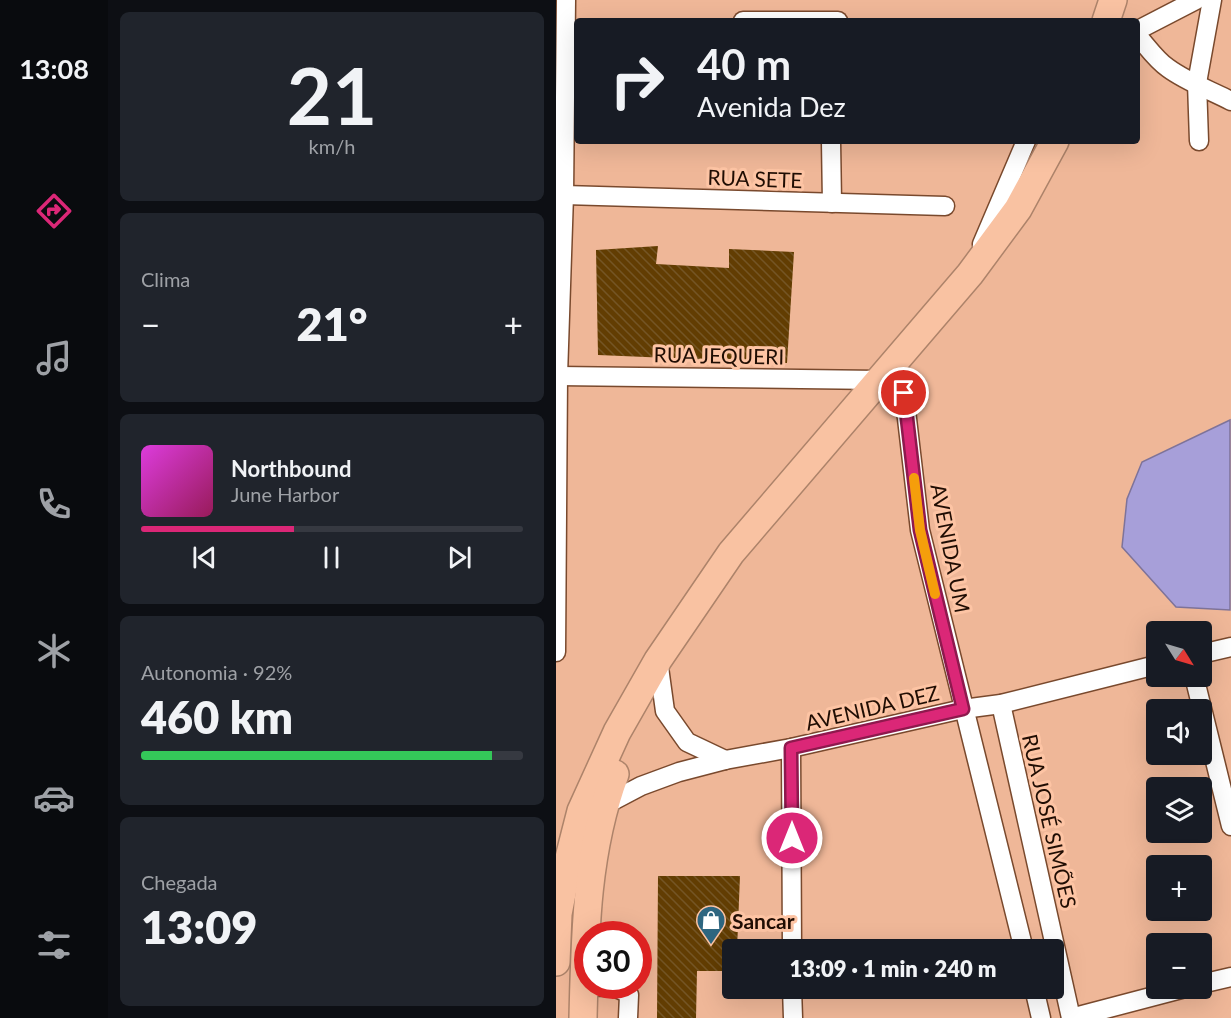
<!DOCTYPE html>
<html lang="pt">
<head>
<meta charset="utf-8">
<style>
	body { margin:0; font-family:Lato,sans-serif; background:#20242c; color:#f1f3f6; height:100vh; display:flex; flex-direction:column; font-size:22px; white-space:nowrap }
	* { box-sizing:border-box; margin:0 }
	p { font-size:20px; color:#9ea1a6 }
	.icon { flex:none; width:33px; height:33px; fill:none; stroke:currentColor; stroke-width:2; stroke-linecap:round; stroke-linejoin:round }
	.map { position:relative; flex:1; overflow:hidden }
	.panel { display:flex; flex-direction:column; gap:12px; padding:12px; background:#0d0f14; width:448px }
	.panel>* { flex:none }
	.banner { position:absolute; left:18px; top:18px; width:566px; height:126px; border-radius:6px; box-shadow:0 6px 24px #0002; background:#171b24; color:#f1f3f6; overflow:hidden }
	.needle { width:39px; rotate:127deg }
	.buttons { position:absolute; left:590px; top:621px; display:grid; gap:12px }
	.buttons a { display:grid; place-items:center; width:66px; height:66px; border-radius:6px; background:#171b24; box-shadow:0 6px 24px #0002; font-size:30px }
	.speed { position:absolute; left:18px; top:921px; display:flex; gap:12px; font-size:30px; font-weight:700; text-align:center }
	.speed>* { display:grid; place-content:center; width:78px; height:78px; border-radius:50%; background:#171b24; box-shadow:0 6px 24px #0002; line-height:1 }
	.speed .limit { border:9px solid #d22; background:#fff; color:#111 }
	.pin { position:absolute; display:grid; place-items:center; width:51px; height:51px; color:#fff; margin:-26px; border:3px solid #fff; border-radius:50%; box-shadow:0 2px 6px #0007 }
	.me { position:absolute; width:66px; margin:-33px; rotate:0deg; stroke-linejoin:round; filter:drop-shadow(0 0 4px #0008) }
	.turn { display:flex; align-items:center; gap:21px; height:126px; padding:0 24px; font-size:27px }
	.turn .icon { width:78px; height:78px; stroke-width:2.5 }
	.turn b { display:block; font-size:42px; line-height:51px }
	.big { font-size:45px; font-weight:800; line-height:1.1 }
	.panel .card { flex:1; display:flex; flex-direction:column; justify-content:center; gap:9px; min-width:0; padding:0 21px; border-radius:9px; background:#20242c }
	.panel .dial { align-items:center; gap:0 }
	.dial b { font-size:78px; line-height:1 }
	.song { display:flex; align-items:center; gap:18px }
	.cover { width:72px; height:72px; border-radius:9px; background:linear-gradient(135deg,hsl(300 70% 55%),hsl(330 70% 35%)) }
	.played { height:6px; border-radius:3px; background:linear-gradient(90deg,#db2777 40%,#363941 40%) }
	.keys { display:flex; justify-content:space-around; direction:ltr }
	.heat { display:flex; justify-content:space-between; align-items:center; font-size:33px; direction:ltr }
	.charge { height:9px; border-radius:4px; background:linear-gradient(90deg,#34c759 92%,#363941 0) }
	.trip { position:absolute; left:166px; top:939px; width:342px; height:60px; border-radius:6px; background:#171b24; box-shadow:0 6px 24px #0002; font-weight:800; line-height:60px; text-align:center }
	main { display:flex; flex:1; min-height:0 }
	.dock { display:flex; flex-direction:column; width:108px; justify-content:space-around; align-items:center; background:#090b0e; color:#9ea1a6 }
	.dock .icon { width:42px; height:42px }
	.dock .active { color:#db2777 }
	.dock b { font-size:27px; color:#f1f3f6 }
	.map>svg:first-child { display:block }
	.water { fill:#a79fd9; stroke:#7e7399; stroke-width:1.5 }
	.building { fill:url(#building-back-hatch) }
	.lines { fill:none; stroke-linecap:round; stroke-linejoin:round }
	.minor-casing { stroke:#79492d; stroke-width:21 }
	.highway-casing { stroke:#ad836a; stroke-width:30 }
	.minor { stroke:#fff; stroke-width:18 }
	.highway { stroke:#f9c2a2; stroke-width:27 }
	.route-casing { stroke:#8e194d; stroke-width:15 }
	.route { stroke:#db2777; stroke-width:10 }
	.slow { stroke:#f59e0b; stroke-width:10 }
	.labels { text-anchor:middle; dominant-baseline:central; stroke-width:6; stroke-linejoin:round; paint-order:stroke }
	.street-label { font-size:21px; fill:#200d03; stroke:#fdc4a4 }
	.poi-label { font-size:21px; font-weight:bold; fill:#200d03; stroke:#fdc4a4; text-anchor:start }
</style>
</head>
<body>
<main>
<nav class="dock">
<b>13:08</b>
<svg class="icon active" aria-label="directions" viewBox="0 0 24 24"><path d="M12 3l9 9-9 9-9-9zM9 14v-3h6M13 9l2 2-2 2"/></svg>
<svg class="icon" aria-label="music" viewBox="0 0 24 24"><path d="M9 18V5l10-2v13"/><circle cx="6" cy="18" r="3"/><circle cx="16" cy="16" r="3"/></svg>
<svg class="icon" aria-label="phone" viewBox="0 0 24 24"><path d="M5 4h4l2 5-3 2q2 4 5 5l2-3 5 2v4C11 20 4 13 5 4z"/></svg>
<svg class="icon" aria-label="climate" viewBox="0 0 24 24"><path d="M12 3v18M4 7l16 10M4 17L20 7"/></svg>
<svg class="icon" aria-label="car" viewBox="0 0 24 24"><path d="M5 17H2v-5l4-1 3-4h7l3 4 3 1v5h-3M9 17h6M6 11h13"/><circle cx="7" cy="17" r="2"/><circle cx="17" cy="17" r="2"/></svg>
<svg class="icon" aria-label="filters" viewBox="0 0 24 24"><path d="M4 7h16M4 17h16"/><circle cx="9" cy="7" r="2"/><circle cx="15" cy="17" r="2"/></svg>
</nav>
<section class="panel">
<div class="card dial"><b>21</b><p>km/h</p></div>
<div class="card"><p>Clima</p>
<div class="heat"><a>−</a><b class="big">21°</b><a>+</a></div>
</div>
<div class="card">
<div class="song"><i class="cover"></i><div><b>Northbound</b><p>June Harbor</p></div></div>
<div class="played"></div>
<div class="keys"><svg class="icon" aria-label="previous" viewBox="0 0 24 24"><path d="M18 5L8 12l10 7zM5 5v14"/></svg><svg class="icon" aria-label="pause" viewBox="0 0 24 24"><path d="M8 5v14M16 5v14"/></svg><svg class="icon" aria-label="next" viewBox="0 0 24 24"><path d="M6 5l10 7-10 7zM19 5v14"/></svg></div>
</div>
<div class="card"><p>Autonomia · 92%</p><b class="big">460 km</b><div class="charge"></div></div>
<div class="card"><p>Chegada</p><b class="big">13:09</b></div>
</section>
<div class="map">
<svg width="675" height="1018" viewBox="0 0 675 1018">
	<defs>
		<pattern id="building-back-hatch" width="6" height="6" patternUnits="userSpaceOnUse" patternTransform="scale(1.5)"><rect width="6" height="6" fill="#623d02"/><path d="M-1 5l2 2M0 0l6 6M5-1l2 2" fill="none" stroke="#745525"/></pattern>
	</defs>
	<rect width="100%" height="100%" fill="#efb798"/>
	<path class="water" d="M674 420V610L620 607 566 547 571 499 586 462Z"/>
	<g class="building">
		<path d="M102 246 100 264 173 268V249L238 252 231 363 42 355 40 250Z"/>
		<path d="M102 876H184L181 950H177V971H141L140 1018H101Z"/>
	</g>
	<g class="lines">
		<g class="minor-casing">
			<g id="minor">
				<path d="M187 21H282"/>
				<path d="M580 31 640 0"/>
				<path d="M580 34C590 45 600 60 612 68 631 82 654 90 675 101"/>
				<path d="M275 141 276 203"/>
				<path d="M643 141 641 83 656 0"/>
				<path d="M8 195 389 206"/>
				<path d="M426 244 470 141"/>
				<path d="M2 376 323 380"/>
				<path d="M348 393 364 530 468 950"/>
				<path d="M0 652 2 376 8 195 10 0"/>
				<path d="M645 654 675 647"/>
				<path d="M102 660 109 711 131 742 169 760"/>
				<path d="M638 676 675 826"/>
				<path d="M445 704 515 1018"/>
				<path d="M235 748 236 950"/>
				<path d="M47 806 85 786 123 772 169 760 235 748 407 709 445 704 600 665"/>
				<path d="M645 984 675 977"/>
				<path d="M28 987C45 987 60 984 73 995L72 1018"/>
				<path d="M236 988 237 1018"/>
				<path d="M478 988 485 1018"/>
				<path d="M515 1018 629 988"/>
			</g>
		</g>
		<g class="highway-casing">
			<g id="highway">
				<path d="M550 21 557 0"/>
				<path d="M0 962 2 914 13 858 25 811 61 732 102 660 175 553 414 274 462 209 499 141"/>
				<path d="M27 1018C29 935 30 852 59 774"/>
			</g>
		</g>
		<use href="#minor" class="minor"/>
		<use href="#highway" class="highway"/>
	</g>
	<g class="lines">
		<g class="route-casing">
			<path id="route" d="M236 838 235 748 407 709 364 530 348 393"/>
		</g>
		<use href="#route" class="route"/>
		<path class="slow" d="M358 478 364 530 379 594"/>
	</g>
	<defs>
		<g id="shop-pin" transform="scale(1.5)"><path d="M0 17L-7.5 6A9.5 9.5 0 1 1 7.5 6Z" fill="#2e6680" stroke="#fdc4a4"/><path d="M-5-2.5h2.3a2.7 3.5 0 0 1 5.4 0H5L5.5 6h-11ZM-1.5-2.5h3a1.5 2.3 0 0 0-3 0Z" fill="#fff"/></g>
	</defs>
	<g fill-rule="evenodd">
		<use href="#shop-pin" x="155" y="920"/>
	</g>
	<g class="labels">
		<g class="street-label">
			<text transform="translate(199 178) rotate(2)">RUA SETE</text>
			<text transform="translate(163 355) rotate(1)">RUA JEQUERI</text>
			<text transform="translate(395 548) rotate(79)">AVENIDA UM</text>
			<text transform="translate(316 707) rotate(-13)">AVENIDA DEZ</text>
			<text transform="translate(494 821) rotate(77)">RUA JOSÉ SIMÕES</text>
		</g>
		<g class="poi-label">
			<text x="176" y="920">Sancar</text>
		</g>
	</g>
</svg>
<div class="buttons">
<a><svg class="needle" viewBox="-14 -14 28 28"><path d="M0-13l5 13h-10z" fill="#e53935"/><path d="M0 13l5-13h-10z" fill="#9ea1a6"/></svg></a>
<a><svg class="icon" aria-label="sound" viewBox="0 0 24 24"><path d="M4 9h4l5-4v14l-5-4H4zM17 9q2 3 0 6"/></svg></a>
<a><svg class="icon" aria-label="layers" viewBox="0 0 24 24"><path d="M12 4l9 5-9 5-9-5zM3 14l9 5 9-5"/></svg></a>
<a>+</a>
<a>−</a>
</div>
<div class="speed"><div class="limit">30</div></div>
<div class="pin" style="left:348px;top:393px;background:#d93025"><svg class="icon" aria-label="arrive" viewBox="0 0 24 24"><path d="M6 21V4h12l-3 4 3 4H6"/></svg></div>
<svg class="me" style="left:236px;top:838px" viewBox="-20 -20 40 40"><circle r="17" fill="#db2777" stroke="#fff" stroke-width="3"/><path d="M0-11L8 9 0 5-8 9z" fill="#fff"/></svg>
<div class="trip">13:09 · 1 min · 240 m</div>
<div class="banner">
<div class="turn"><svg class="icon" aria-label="right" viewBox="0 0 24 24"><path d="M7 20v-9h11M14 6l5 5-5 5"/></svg><div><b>40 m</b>Avenida Dez</div></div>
</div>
</div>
</main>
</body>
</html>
